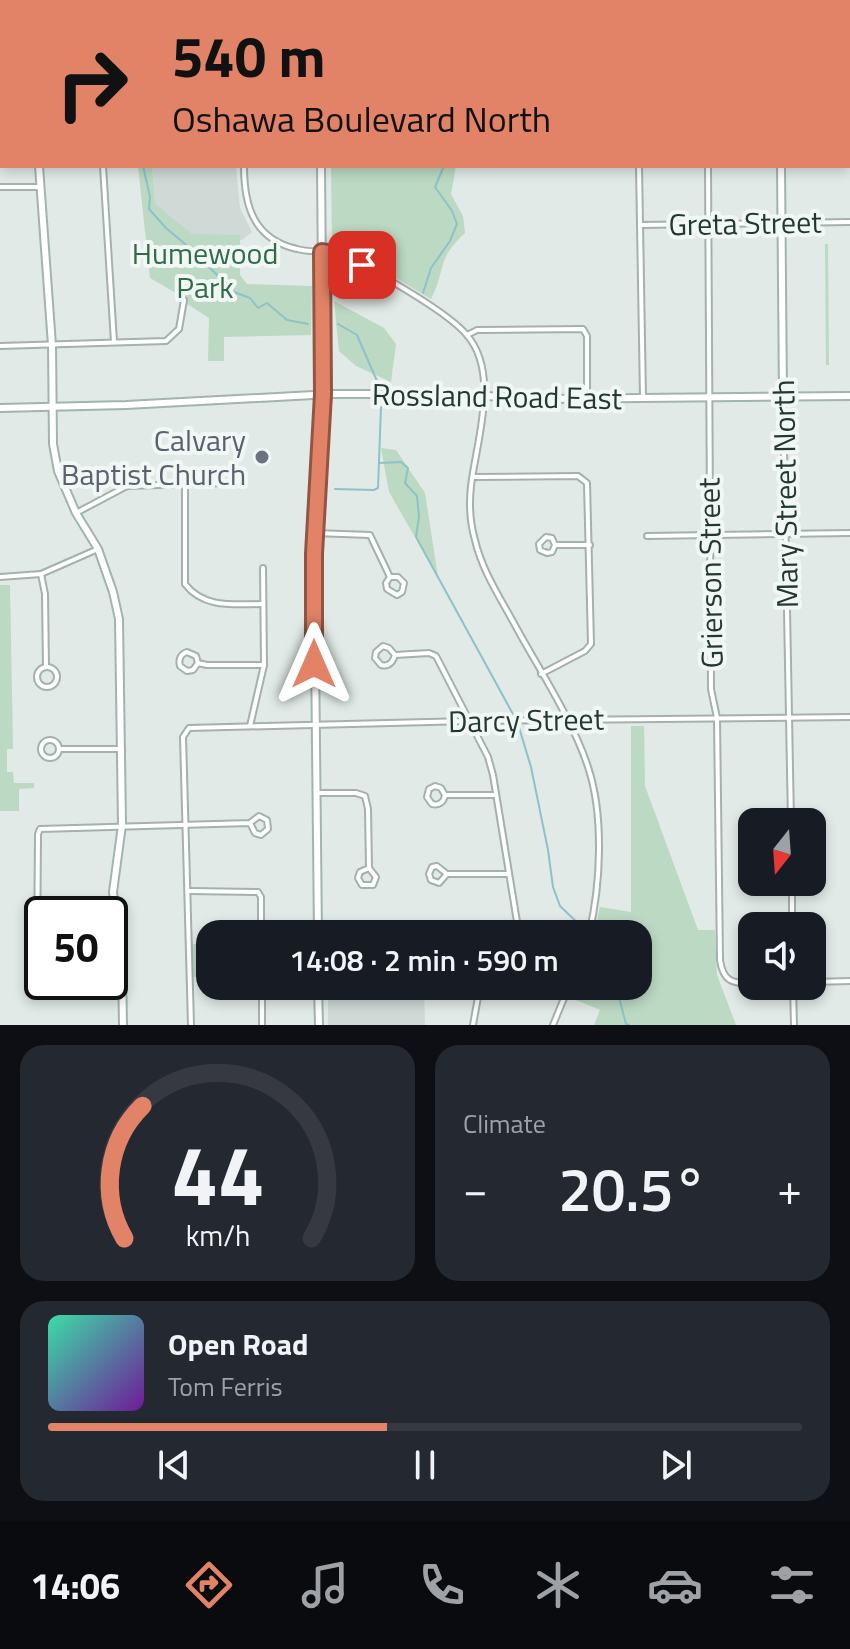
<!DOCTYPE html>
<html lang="en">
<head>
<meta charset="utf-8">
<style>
	body { margin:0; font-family:"Titillium Web",sans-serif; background:#242831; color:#f1f3f6; height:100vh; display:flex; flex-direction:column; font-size:30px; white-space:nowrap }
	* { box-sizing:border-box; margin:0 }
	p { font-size:26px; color:#9ea1a6 }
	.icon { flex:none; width:44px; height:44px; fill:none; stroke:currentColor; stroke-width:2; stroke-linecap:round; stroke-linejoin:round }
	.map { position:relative; height:1025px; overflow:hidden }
	.side { display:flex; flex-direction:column; gap:20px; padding:20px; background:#0d0f14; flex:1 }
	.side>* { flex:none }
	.top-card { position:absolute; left:0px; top:0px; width:850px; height:168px; box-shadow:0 4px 12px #0003; background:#e28367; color:#111; overflow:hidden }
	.needle { width:52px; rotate:197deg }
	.tools { position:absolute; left:738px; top:808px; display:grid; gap:16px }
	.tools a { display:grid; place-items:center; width:88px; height:88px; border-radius:16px; background:#171b24; box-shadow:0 4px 12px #0003; font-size:40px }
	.speed { position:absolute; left:24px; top:896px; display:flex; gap:16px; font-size:40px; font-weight:700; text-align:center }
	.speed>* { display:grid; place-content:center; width:104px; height:104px; border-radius:50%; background:#171b24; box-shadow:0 4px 12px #0003; line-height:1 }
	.speed .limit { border:4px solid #111; border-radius:12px; background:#fff; color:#111 }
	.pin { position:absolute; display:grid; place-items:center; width:68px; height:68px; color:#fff; margin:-34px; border-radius:16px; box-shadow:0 4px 12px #0006 }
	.me { position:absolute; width:88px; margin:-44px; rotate:0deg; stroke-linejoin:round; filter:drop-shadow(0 0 6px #0008) }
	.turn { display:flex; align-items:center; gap:28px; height:168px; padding:0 40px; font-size:36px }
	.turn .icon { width:104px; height:104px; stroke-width:2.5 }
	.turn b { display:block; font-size:56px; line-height:68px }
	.big { font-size:60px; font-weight:600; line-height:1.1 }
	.side .widget { flex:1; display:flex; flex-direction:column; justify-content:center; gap:12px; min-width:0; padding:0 28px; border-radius:24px; background:#242831 }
	.side .dial { align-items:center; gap:0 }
	.dial svg { height:208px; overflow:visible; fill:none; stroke:#363941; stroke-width:7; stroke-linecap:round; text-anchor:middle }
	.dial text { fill:#f1f3f6; stroke:none }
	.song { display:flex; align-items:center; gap:24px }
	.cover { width:96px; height:96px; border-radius:12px; background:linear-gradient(135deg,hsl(160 70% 55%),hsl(280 70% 35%)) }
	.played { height:8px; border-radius:4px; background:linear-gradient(90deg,#e28367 45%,#363941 45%) }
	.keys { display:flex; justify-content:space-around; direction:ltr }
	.heat { display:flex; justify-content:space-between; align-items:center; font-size:44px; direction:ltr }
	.side .tiles { flex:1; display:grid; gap:20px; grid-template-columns:1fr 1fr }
	.widget:last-child { grid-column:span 2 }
	.trip { position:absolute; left:196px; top:920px; width:456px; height:80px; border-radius:24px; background:#171b24; box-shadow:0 4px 12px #0003; font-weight:600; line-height:80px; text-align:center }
	.menu { display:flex; height:128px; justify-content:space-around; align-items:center; background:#090b0e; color:#9ea1a6 }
	.menu .icon { width:56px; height:56px }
	.menu .on { color:#e28367 }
	.menu b { font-size:36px; color:#f1f3f6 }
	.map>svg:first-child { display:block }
	.built { fill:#cfd9d5 }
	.green { fill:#bcd9c3 }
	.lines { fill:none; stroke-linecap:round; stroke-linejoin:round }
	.stream { stroke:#8fc1c9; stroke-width:2 }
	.street-casing { stroke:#a4b1ac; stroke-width:8 }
	.secondary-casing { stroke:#a1b4ad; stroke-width:10 }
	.street { stroke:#fff; stroke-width:4 }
	.secondary { stroke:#fff; stroke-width:6 }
	.route-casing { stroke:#935543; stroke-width:20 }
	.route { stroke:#e28367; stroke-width:14 }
	.worship-dot { fill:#6b7280; stroke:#f1f7f4; stroke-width:3 }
	.labels { text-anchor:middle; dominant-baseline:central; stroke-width:8; stroke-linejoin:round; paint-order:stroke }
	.street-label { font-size:30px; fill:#233832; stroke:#f1f7f4 }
	.park-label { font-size:30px; fill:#326b47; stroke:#f1f7f4 }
	.worship-label { font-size:30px; fill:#5b616d; stroke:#f1f7f4; text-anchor:end }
</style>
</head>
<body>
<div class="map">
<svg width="850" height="1025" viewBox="0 0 850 1025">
	<rect width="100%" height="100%" fill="#e1eae6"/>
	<g class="built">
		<path d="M152 166H236L240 208 252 232 242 240H192L155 211Z"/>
		<path d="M328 986H424L425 1025H328Z"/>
	</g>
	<g class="green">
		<path d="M138 166H152L155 204 192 234 240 235V275L247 284 312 286 311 335 224 337V361H208L209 318 181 300V296L150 278Z"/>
		<path d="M331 166H456L451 194 463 216 465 233C435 261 447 268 431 299L357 255 332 245Z"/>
		<path d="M825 244H828L829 365H826Z"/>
		<path d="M334 301 384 328 396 344 391 382 356 366 339 351Z"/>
		<path d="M381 448 396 450 425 493 438 577 389 492Z"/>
		<path d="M0 585H10L13 749H7V772H13L14 783H34V788L19 789V811H0Z"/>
		<path d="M631 726H644L645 786 698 930H715L717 975 736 1025H594L600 1010 569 997 573 986H638V934H594L600 907 631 912Z"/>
		<rect x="193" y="944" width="17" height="33"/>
	</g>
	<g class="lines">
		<g class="stream">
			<path d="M66 0V2"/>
			<path d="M143 166 150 197 149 209 166 228 191 249 234 292 250 298 258 308 267 303 287 320 308 324"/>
			<path d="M423 293 431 268 450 241 457 224 452 211 435 187 444 166"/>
			<path d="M338 324 357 335 377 381"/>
			<path d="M379 463 401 462 408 468 405 483 417 496 419 517 416 537 514 716"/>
			<path d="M335 489 374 490 378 488 381 407"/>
			<path d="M518 724 531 767 548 850 553 887 560 906 586 931"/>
			<path d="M616 986 626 1024 629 1025"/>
		</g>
		<g class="street-casing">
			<g id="street">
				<path d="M207 0 208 2"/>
				<path d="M444 0V2"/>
				<path d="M603 0V2"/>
				<path d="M204 2V0"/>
				<path d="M381 2V0"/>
				<path d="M0 125H2"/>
				<path d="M103 166 114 342"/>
				<path d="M244 166C244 205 253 239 297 249 312 253 329 250 344 257 373 269 446 311 466 334 501 373 476 442 471 486 469 504 470 523 475 540 482 571 501 599 516 627 539 669 574 723 588 767 604 815 601 884 589 934"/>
				<path d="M639 166 643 398"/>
				<path d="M708 166 711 689 717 718 720 960C723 981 732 984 752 983"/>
				<path d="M0 187H41"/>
				<path d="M640 225 850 222"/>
				<path d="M467 335 477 330 583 329 587 336V399"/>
				<path d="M0 346 166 341 179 329 184 300"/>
				<path d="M783 398 791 822"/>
				<path d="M473 477 578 476 587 483 591 644 585 651 541 674"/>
				<path d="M185 483V584C204 609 235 604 263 604"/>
				<path d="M76 513 127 486 225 483"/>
				<path d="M315 533 370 535 390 577 386 583 387 589 397 595 402 592 404 583 398 577H390"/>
				<path d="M647 536 850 533"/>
				<path d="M555 545 552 552 547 553 540 550 539 544 546 537 552 538 555 545H590"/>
				<path d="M41 574 45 594 46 667"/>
				<path d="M0 577 41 574 98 549"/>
				<path d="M395 655C393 662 389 667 381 665L375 658 376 652 383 646 389 648 395 655 429 653 436 656 488 757 493 775 519 934"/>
				<path d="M198 663 193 670 187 671 180 666C178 659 181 654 187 652L196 656 198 663 207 665H264"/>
				<circle cx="47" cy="677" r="10"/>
				<path d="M250 726 264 665 263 568"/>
				<circle cx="50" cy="749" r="9"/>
				<path d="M60 749H122"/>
				<path d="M316 793H356L365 796 368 809 369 868 376 877 373 885H362L358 878 360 872 369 868"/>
				<path d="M445 795C444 802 439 806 432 804L427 797 429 789 435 786 441 788 445 795H496"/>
				<path d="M447 874 437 866 432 867 429 874 431 880 439 883 447 874H509"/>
				<path d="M792 882V926"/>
				<path d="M189 891 258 892 261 897V934"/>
				<path d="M110 967H122"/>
				<path d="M42 968 37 959 38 834 40 829 250 823 259 816 267 820 268 829 261 835 255 833 250 823"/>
				<path d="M812 982 850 981"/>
				<path d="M262 986V1025"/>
				<path d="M793 986 794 1025"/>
				<path d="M191 1025 183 737 189 728 469 721 850 717"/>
				<path d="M473 1025 480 986"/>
				<path d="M553 1025 569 986"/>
			</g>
		</g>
		<g class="secondary-casing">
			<g id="secondary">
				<path d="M36 0V2"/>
				<path d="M168 0 172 2"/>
				<path d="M319 0V2"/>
				<path d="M779 0V2"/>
				<path d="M848 41H850"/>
				<path d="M39 166 52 345 53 444 58 471 76 513 98 549 113 592 119 619 122 825 113 892 122 967 123 1025"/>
				<path d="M781 166 783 396"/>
				<path d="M0 408 126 405 332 394H448L542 399 850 396"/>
				<path d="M318 934 314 554 323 394 321 166"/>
				<path d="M318 986 319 1025"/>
			</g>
		</g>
		<use href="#street" class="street"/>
		<use href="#secondary" class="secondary"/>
	</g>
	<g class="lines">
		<g class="route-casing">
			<path id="route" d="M314 664V554L323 394 322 252 340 255 362 265"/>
		</g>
		<use href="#route" class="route"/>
	</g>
	<circle class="worship-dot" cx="262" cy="457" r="8"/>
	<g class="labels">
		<g class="street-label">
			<text transform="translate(745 223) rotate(-1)">Greta Street</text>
			<text transform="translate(497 396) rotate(1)">Rossland Road East</text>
			<text transform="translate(785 494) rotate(-91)">Mary Street North</text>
			<text transform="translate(710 573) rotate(-91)">Grierson Street</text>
			<text transform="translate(526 720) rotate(-1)">Darcy Street</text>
		</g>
		<g class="park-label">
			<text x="205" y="253">Humewood<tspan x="205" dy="34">Park</tspan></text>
		</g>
		<g class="worship-label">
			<text x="246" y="440">Calvary<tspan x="246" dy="34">Baptist Church</tspan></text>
		</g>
	</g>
</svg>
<div class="tools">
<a><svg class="needle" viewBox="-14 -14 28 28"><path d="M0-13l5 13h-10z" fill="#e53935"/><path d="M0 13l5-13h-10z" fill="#9ea1a6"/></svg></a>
<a><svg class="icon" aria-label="sound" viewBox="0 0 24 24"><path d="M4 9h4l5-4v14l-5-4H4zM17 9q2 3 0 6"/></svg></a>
</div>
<div class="speed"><div class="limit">50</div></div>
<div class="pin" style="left:362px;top:265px;background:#d93025"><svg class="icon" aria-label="arrive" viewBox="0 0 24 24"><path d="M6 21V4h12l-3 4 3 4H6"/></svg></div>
<svg class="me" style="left:314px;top:664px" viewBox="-20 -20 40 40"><path d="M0-17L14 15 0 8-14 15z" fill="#e28367" stroke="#fff" stroke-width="4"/></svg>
<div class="trip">14:08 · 2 min · 590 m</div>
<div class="top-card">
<div class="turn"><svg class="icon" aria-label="right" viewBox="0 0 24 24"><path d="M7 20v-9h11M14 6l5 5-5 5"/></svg><div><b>540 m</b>Oshawa Boulevard North</div></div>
</div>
</div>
<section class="side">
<div class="tiles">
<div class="widget dial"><svg viewBox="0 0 100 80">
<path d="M14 69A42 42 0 1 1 86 69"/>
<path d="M14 69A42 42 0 0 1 21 18" stroke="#e28367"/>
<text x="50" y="56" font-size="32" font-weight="700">44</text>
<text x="50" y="72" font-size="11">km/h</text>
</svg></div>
<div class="widget"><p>Climate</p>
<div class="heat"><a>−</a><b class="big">20.5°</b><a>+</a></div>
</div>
<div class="widget">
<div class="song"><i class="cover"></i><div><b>Open Road</b><p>Tom Ferris</p></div></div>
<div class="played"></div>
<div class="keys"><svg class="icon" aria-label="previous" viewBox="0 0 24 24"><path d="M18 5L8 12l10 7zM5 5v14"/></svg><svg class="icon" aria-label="pause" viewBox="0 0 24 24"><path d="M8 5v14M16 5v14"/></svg><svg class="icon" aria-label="next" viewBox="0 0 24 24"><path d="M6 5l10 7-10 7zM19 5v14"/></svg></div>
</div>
</div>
</section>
<nav class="menu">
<b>14:06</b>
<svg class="icon on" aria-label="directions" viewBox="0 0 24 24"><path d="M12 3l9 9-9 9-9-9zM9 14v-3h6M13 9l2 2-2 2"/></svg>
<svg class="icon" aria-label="music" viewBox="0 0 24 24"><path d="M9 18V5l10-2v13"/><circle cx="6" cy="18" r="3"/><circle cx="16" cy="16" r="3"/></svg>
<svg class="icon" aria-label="phone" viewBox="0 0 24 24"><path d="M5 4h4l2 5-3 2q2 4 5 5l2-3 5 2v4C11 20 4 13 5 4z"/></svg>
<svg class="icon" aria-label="climate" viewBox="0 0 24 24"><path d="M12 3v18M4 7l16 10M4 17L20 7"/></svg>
<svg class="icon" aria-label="car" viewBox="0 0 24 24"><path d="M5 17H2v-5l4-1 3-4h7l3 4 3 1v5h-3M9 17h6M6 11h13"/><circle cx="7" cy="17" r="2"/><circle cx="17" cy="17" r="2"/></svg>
<svg class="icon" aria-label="filters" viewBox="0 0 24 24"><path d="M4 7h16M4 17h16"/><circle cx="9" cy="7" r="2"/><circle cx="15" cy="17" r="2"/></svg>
</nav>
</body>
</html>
